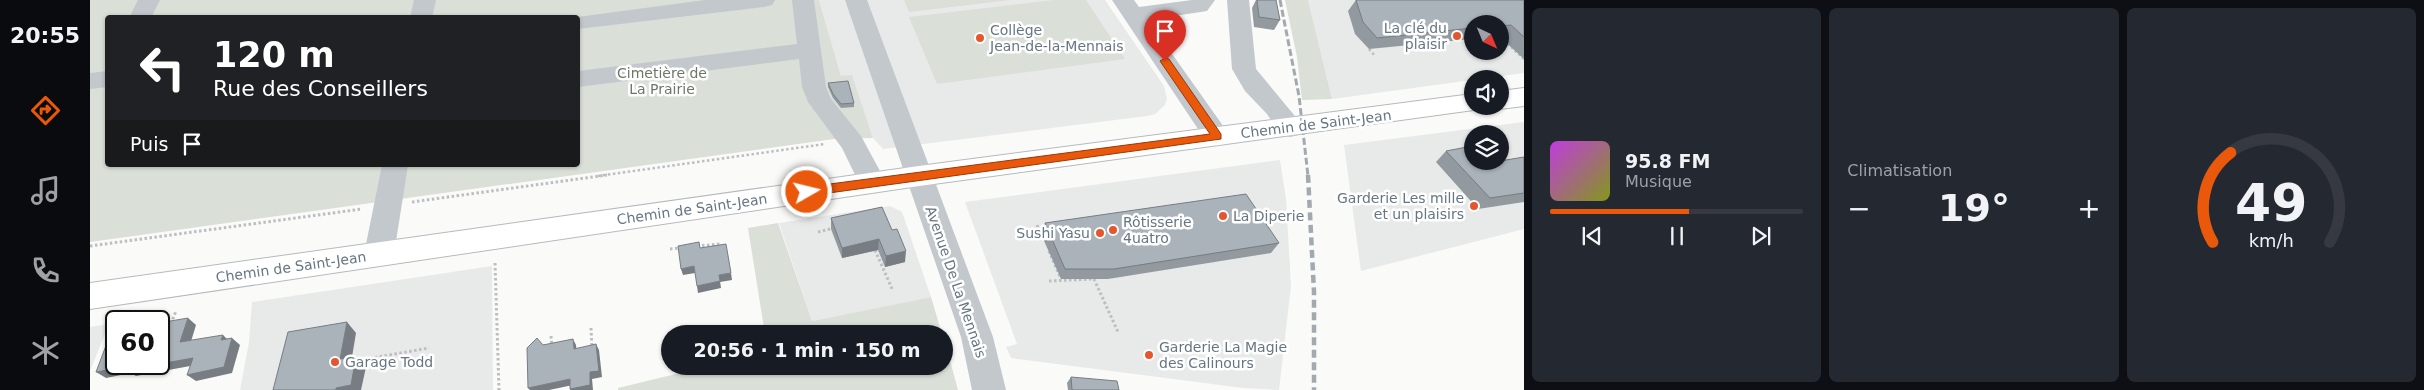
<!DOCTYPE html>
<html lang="fr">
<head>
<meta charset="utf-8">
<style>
	body { margin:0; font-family:"DejaVu Sans",sans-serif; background:#242831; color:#f1f3f6; height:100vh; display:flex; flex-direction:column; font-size:19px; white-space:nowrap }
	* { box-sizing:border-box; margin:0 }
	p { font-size:16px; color:#9ea1a6 }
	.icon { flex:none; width:28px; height:28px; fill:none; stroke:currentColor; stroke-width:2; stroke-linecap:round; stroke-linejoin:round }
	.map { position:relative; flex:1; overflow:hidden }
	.drawer { display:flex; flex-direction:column; gap:8px; padding:8px; background:#0d0f14; width:900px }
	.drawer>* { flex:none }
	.top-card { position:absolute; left:15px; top:15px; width:475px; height:152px; border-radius:5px; box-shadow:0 1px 4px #0004; background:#202124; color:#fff; overflow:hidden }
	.needle { width:32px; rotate:136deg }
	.controls { position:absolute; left:1374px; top:15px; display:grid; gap:10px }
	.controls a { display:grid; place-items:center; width:45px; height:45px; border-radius:50%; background:#171b24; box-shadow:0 1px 4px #0004; font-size:25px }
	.speed { position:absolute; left:15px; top:310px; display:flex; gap:10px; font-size:25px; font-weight:700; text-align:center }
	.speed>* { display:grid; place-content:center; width:65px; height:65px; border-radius:50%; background:#171b24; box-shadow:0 1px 4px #0004; line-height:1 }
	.speed .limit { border:2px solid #111; border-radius:8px; background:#fff; color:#111 }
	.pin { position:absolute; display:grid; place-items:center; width:42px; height:42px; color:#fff; margin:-51px -21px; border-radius:50% 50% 50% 0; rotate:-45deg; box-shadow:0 0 5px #0007 }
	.pin .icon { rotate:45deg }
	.me { position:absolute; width:55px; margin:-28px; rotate:82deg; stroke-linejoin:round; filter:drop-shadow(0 0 4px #0008) }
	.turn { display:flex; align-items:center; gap:18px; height:105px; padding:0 25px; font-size:22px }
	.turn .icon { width:65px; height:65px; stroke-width:2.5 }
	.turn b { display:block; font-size:35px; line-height:42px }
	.then { display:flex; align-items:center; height:48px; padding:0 25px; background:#0003; gap:10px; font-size:19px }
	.big { font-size:38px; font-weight:600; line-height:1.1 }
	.drawer .card { flex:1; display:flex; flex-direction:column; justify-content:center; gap:8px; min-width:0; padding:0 18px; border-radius:8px; background:#242831 }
	.drawer .dial { align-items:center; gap:0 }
	.dial svg { height:130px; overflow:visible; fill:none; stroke:#363941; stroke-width:7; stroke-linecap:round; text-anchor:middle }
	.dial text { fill:#f1f3f6; stroke:none }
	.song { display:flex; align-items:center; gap:15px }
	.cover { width:60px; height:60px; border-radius:8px; background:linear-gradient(135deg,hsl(290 70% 55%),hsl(70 70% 35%)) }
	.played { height:5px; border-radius:2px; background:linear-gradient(90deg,#ea580c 55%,#363941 55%) }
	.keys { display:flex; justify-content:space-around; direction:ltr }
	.heat { display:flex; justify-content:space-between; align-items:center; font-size:28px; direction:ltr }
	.drawer .tiles { flex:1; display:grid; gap:8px; grid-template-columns:repeat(3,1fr) }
	.trip { position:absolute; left:571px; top:325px; width:292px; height:50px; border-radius:25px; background:#171b24; box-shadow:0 1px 4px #0004; font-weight:600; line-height:50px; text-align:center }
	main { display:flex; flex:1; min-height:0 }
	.menu { display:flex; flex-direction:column; width:90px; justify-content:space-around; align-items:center; background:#090b0e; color:#9ea1a6 }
	.menu .icon { width:35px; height:35px }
	.menu .selected { color:#ea580c }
	.menu b { font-size:22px; color:#f1f3f6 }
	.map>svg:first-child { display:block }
	.built { fill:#e8e9e9; fill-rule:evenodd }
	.green { fill:#dadfd7; fill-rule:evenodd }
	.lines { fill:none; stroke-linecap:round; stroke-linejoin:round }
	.major-casing { stroke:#b5babe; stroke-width:2 }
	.path-far1 { stroke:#bbbfc2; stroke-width:2.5; stroke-dasharray:2.5 2.5; stroke-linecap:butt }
	.path { stroke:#bbbfc2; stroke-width:3; stroke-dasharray:2.5 2.5; stroke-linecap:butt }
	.minor { fill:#c3c8cc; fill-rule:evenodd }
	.major { fill:#fff; fill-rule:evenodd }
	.rail-far1 { stroke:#a2aab0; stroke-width:3; stroke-dasharray:7 3; stroke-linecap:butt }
	.rail { stroke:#a2aab0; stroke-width:4.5; stroke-dasharray:8 4.5; stroke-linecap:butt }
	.wall { fill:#929a9f }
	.shaded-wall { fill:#777d82 }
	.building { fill:#aab3b9; stroke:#777d82 }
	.route { fill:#ea580c; stroke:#983908 }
	.poi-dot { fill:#e4572e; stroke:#fff; stroke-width:2 }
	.labels { text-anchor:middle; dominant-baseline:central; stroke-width:5; stroke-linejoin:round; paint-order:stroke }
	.poi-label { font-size:14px; fill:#657683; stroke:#fff; text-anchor:start }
	.park-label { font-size:14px; fill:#687a64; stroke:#fff }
	.street-label { font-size:14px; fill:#657683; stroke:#fff }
</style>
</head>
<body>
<main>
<nav class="menu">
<b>20:55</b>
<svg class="icon selected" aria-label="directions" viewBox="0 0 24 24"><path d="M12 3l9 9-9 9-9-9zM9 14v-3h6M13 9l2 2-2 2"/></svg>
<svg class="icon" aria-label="music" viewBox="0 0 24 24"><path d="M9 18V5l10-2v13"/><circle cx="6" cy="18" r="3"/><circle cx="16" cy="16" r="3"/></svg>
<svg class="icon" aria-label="phone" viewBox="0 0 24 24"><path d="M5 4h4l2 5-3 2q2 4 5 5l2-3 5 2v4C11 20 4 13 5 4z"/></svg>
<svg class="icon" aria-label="climate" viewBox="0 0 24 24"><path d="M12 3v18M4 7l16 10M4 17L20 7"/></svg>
</nav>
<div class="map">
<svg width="1434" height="390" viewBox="0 0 1434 390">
	<rect width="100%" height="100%" fill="#fafaf8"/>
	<g class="built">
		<path d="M729 0H1015L1074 86 1077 99 1075 105 1065 114 1057 116 793 149 783 138 762 76H751Z"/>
		<path d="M1218 0H1414L1434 17V73L1242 99ZM1382 24H1410V51H1382Z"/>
		<path d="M1434 122V229L1271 271 1254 145ZM1382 134H1410V161H1382Z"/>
		<path d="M1190 160 1196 199 1201 286 1189 390 1153 388 921 358 916 347 927 344 875 202Z"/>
		<path d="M800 206 812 212 841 297 722 321 689 223Z"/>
		<path d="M402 266 403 390H150L159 342 162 302Z"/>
		<path d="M18 324H19L0 371V327Z"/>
	</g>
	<g class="green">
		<path d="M0 0H729L751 76 762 75 783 138 744 139 0 242ZM18 18H488V165H18Z"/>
		<path d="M814 0H920L819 12Z"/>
		<path d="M964 0H996L1035 59 847 84 819 17Z"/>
		<path d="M1195 0H1218L1242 99 1212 100 1207 57Z"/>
		<path d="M688 223 722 321 841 297 852 334H675L658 228Z"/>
		<path d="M855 342 868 390H528V388L619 366H855Z"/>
	</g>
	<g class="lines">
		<g class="major-casing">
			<g id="major">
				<path d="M1434 88V106L1410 109 1402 106H1410V91Z"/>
				<path d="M1382 94V106H1393L1391 109 829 186 0 309V283L829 166Z"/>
			</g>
		</g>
		<g class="path-far1">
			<path d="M1410 37 1434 59"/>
			<path d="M1279 49 1285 56"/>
			<path d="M508 176 735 144"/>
		</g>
		<g class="path">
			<path d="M322 202 517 175"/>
			<path d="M947 225 951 234"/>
			<path d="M728 232 744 228"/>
			<path d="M0 246 272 209"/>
			<path d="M607 246 630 244 631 249"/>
			<path d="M580 249 591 248"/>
			<path d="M785 250 803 291"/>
			<path d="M959 251 971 279"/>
			<path d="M405 263 409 390"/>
			<path d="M959 281 1004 279 1028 332"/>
			<path d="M81 324 86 311"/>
			<path d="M501 328 502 349"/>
			<path d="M461 336 462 347"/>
			<path d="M265 361 339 348"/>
		</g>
		<g class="minor">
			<path d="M48 0H70L61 18H39Z"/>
			<path d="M324 0H346L342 18H320Z"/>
			<path d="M615 0H685L682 5 674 7 488 29V18H480Z"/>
			<path d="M702 0H724L736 87 741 99 771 136 796 182 792 189 782 192 772 189 752 148 718 102 712 87 709 59 488 87V71L707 44Z"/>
			<path d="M755 0H777L903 337 916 390H882L871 337Z"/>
			<path d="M1022 0H1044L1049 7 1102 0H1125L1117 11 1058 20 1136 130 1140 137 1136 144 1127 146 1118 144Z"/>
			<path d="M1137 0H1159L1166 69 1209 121 1213 128 1209 135 1200 137 1191 135 1177 114 1155 91 1142 69Z"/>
			<path d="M18 71V87L0 89V73Z"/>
			<path d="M292 165H318L304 254 299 263 289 266 279 263 274 254Z"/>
		</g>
		<use href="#major" class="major"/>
		<path class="rail-far1" d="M1190 0 1209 96 1218 176"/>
		<path class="rail" d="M1218 175 1224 292V390"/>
	</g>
	<g class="wall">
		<path d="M1166 0H1184L1190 20 1184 30 1164 27 1162 8Z"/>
		<path d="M1266 0H1432L1434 1V59L1410 37V24H1382V39L1279 49 1265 34 1258 11Z"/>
		<path d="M738 83 764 103V107L751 108 743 98 738 87Z"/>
		<path d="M1356 151 1410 161 1434 157V202L1388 209 1346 162Z"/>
		<path d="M792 207 815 262 795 267 788 250 752 258 741 229V218Z"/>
		<path d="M955 223 1189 243 1181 253 1018 279H971L951 234Z"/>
		<path d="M981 377 1029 390H978L977 383Z"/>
	</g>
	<g class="shaded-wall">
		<path d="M789 239 788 250 752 258V248Z"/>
		<path d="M816 251 815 262 795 267 796 256Z"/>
		<path d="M604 266 605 273 593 275 591 269Z"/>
		<path d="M641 273 642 280 630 282 629 275Z"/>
		<path d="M630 281 631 288 608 293 607 286Z"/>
		<path d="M98 318 106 325 99 348 90 342Z"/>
		<path d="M257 322 266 333 260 369 250 359Z"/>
		<path d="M133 335 140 342 131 340Z"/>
		<path d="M142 338 150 345 142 373 106 381 97 375Z"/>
		<path d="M483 339 486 345 487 355 484 349Z"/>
		<path d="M506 344 509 350 512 377 502 379 503 390H480V389L500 372Z"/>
		<path d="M266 357 276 367 271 390H246V388Z"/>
		<path d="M103 358 111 364 46 376 41 373 16 378 6 372 38 366Z"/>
		<path d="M480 379 483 385 459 390H440L438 388Z"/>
	</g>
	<g class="building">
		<path d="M1167 0H1186L1190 20 1169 17Z"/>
		<path d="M1266 0H1432L1434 1V37L1421 25 1410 26V24H1382V28L1287 38 1273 22Z"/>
		<path d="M758 81 764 103 751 104 743 94 738 83Z"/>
		<path d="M1382 146V161H1410L1434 157V193L1400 198 1356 151Z"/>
		<path d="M1156 194 1189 243 1024 269H975L955 223Z"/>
		<path d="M792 207 802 230 807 229 816 251 796 256 789 239 752 248 741 218Z"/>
		<path d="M609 242 610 248 636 244 641 273 629 275 630 281 607 286 604 266 591 269 588 246Z"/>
		<path d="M98 318 90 342 133 335 131 340 142 338 134 367 97 375 103 358 37 370 38 366 6 372 17 343 26 341V364H69V323Z"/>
		<path d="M257 322 250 359 266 357 261 385 246 388V390H183L198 332Z"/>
		<path d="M447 338 453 345 483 339 484 349 506 344 509 371 500 372V385L480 389V379L438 388 437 348Z"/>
		<path d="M981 377 1027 381 1029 390H982Z"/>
	</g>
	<path class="route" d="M1075 58 1079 59 1131 134V139L717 196 712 192 717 187 1120 134 1070 61Z"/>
	<g class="poi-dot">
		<circle cx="1367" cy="36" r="5"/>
		<circle cx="890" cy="38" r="5"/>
		<circle cx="1384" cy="206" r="5"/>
		<circle cx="1133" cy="216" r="5"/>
		<circle cx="1023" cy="230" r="5"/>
		<circle cx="1010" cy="233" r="5"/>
		<circle cx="1059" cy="355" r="5"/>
		<circle cx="245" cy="362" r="5"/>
	</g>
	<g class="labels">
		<g class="poi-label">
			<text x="1357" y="28" text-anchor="end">La clé du<tspan x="1357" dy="16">plaisir</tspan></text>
			<text x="900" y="30">Collège<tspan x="900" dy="16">Jean-de-la-Mennais</tspan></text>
			<text x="1374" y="198" text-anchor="end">Garderie Les mille<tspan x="1374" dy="16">et un plaisirs</tspan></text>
			<text x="1143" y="216">La Diperie</text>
			<text x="1033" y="222">Rôtisserie<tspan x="1033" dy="16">4uatro</tspan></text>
			<text x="1000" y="233" text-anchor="end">Sushi Yasu</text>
			<text x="1069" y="347">Garderie La Magie<tspan x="1069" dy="16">des Calinours</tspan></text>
			<text x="255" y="362">Garage Todd</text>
		</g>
		<g class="park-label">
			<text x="572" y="73">Cimetière de<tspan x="572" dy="16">La Prairie</tspan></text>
		</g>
		<g class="street-label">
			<text transform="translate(1226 124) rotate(-7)">Chemin de Saint-Jean</text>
			<text transform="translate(602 209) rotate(-8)">Chemin de Saint-Jean</text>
			<text transform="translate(201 267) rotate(-8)">Chemin de Saint-Jean</text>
			<text transform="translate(866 282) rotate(71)">Avenue De La Mennais</text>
		</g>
	</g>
</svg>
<div class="controls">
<a><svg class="needle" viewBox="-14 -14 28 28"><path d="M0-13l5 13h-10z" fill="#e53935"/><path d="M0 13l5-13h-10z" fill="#9ea1a6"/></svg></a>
<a><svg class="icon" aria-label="sound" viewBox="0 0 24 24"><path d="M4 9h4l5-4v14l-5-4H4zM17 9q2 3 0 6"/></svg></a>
<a><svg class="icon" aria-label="layers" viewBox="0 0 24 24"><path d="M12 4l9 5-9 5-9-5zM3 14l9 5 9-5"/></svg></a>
</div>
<div class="speed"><div class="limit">60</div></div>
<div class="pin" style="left:1075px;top:61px;background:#d93025"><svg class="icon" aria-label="arrive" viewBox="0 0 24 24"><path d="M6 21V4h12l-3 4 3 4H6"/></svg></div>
<svg class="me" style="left:717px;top:192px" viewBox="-20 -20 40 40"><circle r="17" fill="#ea580c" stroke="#fff" stroke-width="3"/><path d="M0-11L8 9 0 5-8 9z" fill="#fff"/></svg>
<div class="trip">20:56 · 1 min · 150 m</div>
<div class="top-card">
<div class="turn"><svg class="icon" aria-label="left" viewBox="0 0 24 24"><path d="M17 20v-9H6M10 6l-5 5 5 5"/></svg><div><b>120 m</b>Rue des Conseillers</div></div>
<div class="then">Puis<svg class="icon" aria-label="arrive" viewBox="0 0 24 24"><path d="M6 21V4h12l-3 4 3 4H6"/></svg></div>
</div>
</div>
<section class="drawer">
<div class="tiles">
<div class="card">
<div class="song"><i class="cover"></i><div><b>95.8 FM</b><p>Musique</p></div></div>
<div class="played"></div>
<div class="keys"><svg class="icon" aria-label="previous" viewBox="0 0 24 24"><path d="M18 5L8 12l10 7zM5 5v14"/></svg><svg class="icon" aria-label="pause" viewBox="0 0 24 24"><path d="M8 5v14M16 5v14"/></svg><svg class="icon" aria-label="next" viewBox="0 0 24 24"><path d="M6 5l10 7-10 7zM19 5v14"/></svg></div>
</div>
<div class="card"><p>Climatisation</p>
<div class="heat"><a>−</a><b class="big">19°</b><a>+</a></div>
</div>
<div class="card dial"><svg viewBox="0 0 100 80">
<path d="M14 69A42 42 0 1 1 86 69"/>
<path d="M14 69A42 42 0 0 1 25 14" stroke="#ea580c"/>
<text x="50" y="56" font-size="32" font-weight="700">49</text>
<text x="50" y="72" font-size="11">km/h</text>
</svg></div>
</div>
</section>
</main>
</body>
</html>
